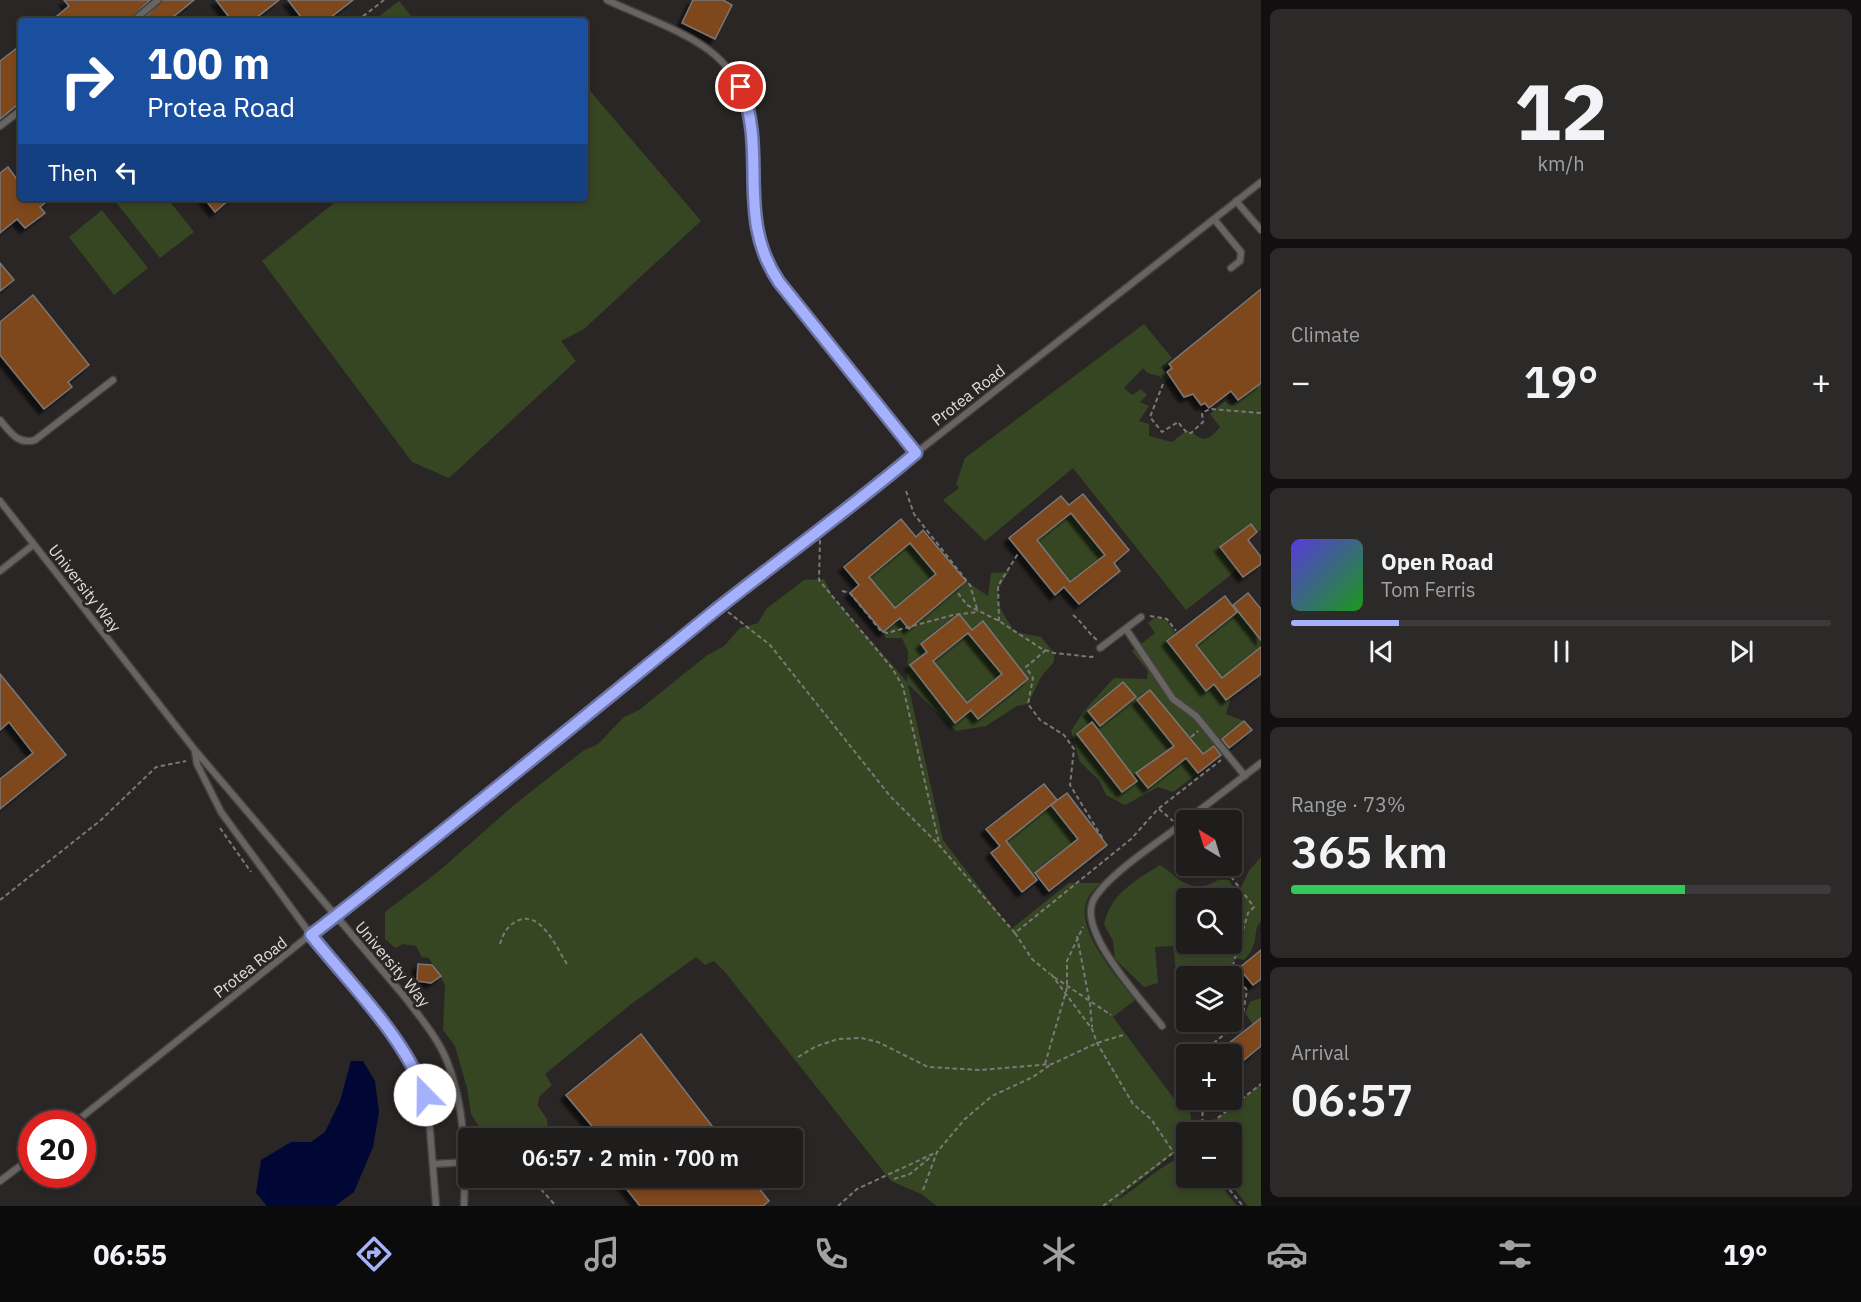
<!DOCTYPE html>
<html lang="en">
<head>
<meta charset="utf-8">
<style>
	body { margin:0; font-family:"IBM Plex Sans",sans-serif; background:#2c2929; color:#f1f3f6; height:100vh; display:flex; flex-direction:column; font-size:22px; white-space:nowrap }
	* { box-sizing:border-box; margin:0 }
	p { font-size:20px; color:#a1a1a3 }
	.icon { flex:none; width:33px; height:33px; fill:none; stroke:currentColor; stroke-width:2; stroke-linecap:round; stroke-linejoin:round }
	.map { position:relative; flex:1; overflow:hidden }
	.drawer { display:flex; flex-direction:column; gap:9px; padding:9px; background:#110f0f; width:600px }
	.drawer>* { flex:none }
	.top-card { position:absolute; left:18px; top:18px; width:570px; height:183px; border-radius:6px; box-shadow:0 3px 9px #0003,0 0 0 2px #3c3a3b; background:#1a4fa0; color:#fff; overflow:hidden }
	.needle { width:39px; rotate:322deg }
	.fabs { position:absolute; left:1176px; top:810px; display:grid; gap:12px }
	.fabs a { display:grid; place-items:center; width:66px; height:66px; border-radius:6px; background:#1f1c1c; box-shadow:0 3px 9px #0003,0 0 0 2px #3c3a3b; font-size:30px }
	.speed { position:absolute; left:18px; top:1110px; display:flex; gap:12px; font-size:30px; font-weight:700; text-align:center }
	.speed>* { display:grid; place-content:center; width:78px; height:78px; border-radius:50%; background:#1f1c1c; box-shadow:0 3px 9px #0003,0 0 0 2px #3c3a3b; line-height:1 }
	.speed .limit { border:9px solid #d22; background:#fff; color:#111 }
	.pin { position:absolute; display:grid; place-items:center; width:51px; height:51px; color:#fff; margin:-26px; border:3px solid #fff; border-radius:50%; box-shadow:0 2px 6px #0007 }
	.me { position:absolute; width:66px; margin:-33px; rotate:338deg; stroke-linejoin:round; filter:drop-shadow(0 0 4px #0008) }
	.turn { display:flex; align-items:center; gap:21px; height:126px; padding:0 30px; font-size:27px }
	.turn .icon { width:78px; height:78px; stroke-width:2.5 }
	.turn b { display:block; font-size:42px; line-height:51px }
	.then { display:flex; align-items:center; height:57px; padding:0 30px; background:#0003; gap:12px; font-size:22px }
	.big { font-size:45px; font-weight:600; line-height:1.1 }
	.drawer .tile { flex:1; display:flex; flex-direction:column; justify-content:center; gap:9px; min-width:0; padding:0 21px; border-radius:9px; background:#2c2929 }
	.drawer .dial { align-items:center; gap:0 }
	.dial b { font-size:78px; line-height:1 }
	.song { display:flex; align-items:center; gap:18px }
	.cover { width:72px; height:72px; border-radius:9px; background:linear-gradient(135deg,hsl(250 70% 55%),hsl(120 70% 35%)) }
	.played { height:6px; border-radius:3px; background:linear-gradient(90deg,#a5b1fc 20%,#3c3a3b 20%) }
	.keys { display:flex; justify-content:space-around; direction:ltr }
	.heat { display:flex; justify-content:space-between; align-items:center; font-size:33px; direction:ltr }
	.charge { height:9px; border-radius:4px; background:linear-gradient(90deg,#34c759 73%,#3c3a3b 0) }
	.trip { position:absolute; left:458px; top:1128px; width:345px; height:60px; border-radius:6px; background:#1f1c1c; box-shadow:0 3px 9px #0003,0 0 0 2px #3c3a3b; font-weight:600; line-height:60px; text-align:center }
	.tabs { display:flex; height:96px; justify-content:space-around; align-items:center; background:#0c0b0b; color:#a1a1a3 }
	.tabs .icon { width:42px; height:42px }
	.tabs .current { color:#a5b1fc }
	.tabs b { font-size:27px; color:#f1f3f6 }
	main { display:flex; flex:1; min-height:0 }
	.map>svg:first-child { display:block }
	.green { fill:#364623; fill-rule:evenodd }
	.water { fill:#000734 }
	.building { fill:#7e471e; stroke:#7a7775; stroke-width:1.5; fill-rule:evenodd; filter:url(#shadow) }
	.lines { fill:none; stroke-linecap:round; stroke-linejoin:round }
	.service-casing { stroke:#434140; stroke-width:9 }
	.path { stroke:#7b7978; stroke-width:2; stroke-dasharray:4.5 3; stroke-linecap:butt }
	.service { stroke:#676462; stroke-width:6 }
	.route-casing { stroke:#6b73a4; stroke-width:15 }
	.route { stroke:#a5b1fc; stroke-width:10 }
	.labels { text-anchor:middle; dominant-baseline:central; stroke-width:6; stroke-linejoin:round; paint-order:stroke }
	.street-label { font-size:16px; fill:#e0dedd; stroke:#292625 }
</style>
</head>
<body>
<main>
<div class="map">
<svg width="1261" height="1206" viewBox="0 0 1261 1206">
	<defs>
		<filter id="shadow"><feDropShadow dx="-5" dy="5" stdDeviation="1.5" flood-color="#0009"/></filter>
	</defs>
	<rect width="100%" height="100%" fill="#292625"/>
	<g class="green">
		<path d="M399 1 415 21H373Z"/>
		<path d="M585 85 701 221 584 329 561 341 576 361 449 478 412 462 262 261 340 198H585Z"/>
		<path d="M118 198H167L194 232 160 258 115 201Z"/>
		<path d="M102 210 148 268 114 295 69 237Z"/>
		<path d="M1144 324 1172 358 1161 367 1170 378 1164 382 1159 376 1147 373 1143 368 1124 388 1132 395 1141 389 1147 395 1140 402 1149 406 1139 421 1149 424V436L1172 442 1187 430C1203 439 1205 445 1220 427L1210 414 1225 401 1230 406 1261 383V530L1257 532 1250 524 1220 547 1237 570 1186 610 1073 468 985 541 943 500 959 488 956 484 965 458Z"/>
		<path d="M1071 513 1105 555 1070 582 1037 540Z"/>
		<path d="M910 543 936 574 895 608 869 577Z"/>
		<path d="M1009 572C989 597 999 607 1015 632L1041 637 1054 653V662L1041 677 1028 704 1017 706 986 726 956 731 908 684 943 840 1011 929 1069 883H1100C1096 888 1090 893 1088 898 1072 928 1118 978 1135 1000L1113 1017 1181 1108 1188 1103C1190 1111 1193 1123 1189 1131 1176 1158 1140 1178 1116 1200 1135 1192 1168 1156 1186 1158V1178H1215L1237 1206H1112L1111 1203 1108 1206H937L921 1194 891 1181 725 972 714 961 705 965 696 957 630 1005 545 1074 552 1085 539 1097 538 1106 547 1119 548 1130 543 1138H486L471 1114 467 1088 455 1046 443 1030 445 985 429 958 422 957 416 946 403 944 395 948 385 939V912L439 871 514 805 583 751 598 744 624 717 639 710 706 656 724 646 740 628 758 623 766 609 804 580 824 579 833 597 907 682 908 651 902 638H886L883 632 900 618 910 628 966 581 988 596 991 573ZM959 614 972 630 983 621 1028 679 978 718 971 710 955 722 910 666 927 652 921 644Z"/>
		<path d="M1238 611 1261 640V647L1222 678 1196 645Z"/>
		<path d="M1154 618 1166 620 1175 633 1168 641 1205 691 1214 684 1226 700 1231 697 1226 714 1244 721 1191 764 1198 773 1173 792 1158 787 1125 805 1106 795 1099 780 1080 762 1071 731 1084 711 1114 678 1147 679 1148 671 1132 651 1155 633 1148 623Z"/>
		<path d="M968 633 1002 674 967 703 933 661Z"/>
		<path d="M1051 805 1078 839 1033 875 1006 841Z"/>
		<path d="M1261 857V921C1251 932 1261 943 1244 960L1235 958 1231 971C1243 995 1248 1013 1222 1029L1204 1022H1232V976H1186V998L1178 987 1173 946 1155 947 1158 983 1144 987 1115 959 1113 941 1104 924C1111 893 1135 881 1160 865 1175 874 1187 892 1207 885 1216 882 1218 878 1229 880L1233 887 1240 889 1249 871ZM1186 898H1232V944H1186Z"/>
		<path d="M1261 998V1018L1253 1025 1245 1013 1250 1002Z"/>
		<path d="M1261 1084V1206H1248L1226 1178H1232V1132H1208L1212 1123Z"/>
	</g>
	<path class="water" d="M351 1061H363L375 1081 379 1112 373 1147 354 1192 335 1206H267L256 1193 261 1160 291 1142H311L325 1132 340 1101Z"/>
	<g class="building">
		<path d="M64 0H150L128 21H51L69 6Z"/>
		<path d="M163 0H194L168 21H141Z"/>
		<path d="M216 0H279L252 21H232Z"/>
		<path d="M288 0H353L326 21H304Z"/>
		<path d="M693 0H723L732 5 715 39 682 23Z"/>
		<path d="M21 45V102L0 119V61Z"/>
		<path d="M8 167 21 185V198H51L40 207 45 213 25 228 17 219 0 233V173Z"/>
		<path d="M204 198H231L215 212Z"/>
		<path d="M0 263 14 280 0 291Z"/>
		<path d="M1261 289V383L1238 400 1231 391 1209 408 1205 403 1201 405 1193 394 1184 397 1167 372 1172 368 1169 364Z"/>
		<path d="M33 295 89 365 68 382 72 387 44 409 0 355V322Z"/>
		<path d="M1083 494 1129 550 1114 563 1120 571 1079 604 1064 587 1055 595 1009 538 1061 496 1069 505ZM1071 513 1105 555 1070 582 1037 540Z"/>
		<path d="M901 519 916 537 923 530 966 581 909 629 900 618 883 632 850 593 859 585 844 567ZM910 543 936 574 895 608 869 577Z"/>
		<path d="M1251 524 1257 532 1248 540 1261 557V564L1243 577 1220 547Z"/>
		<path d="M1248 593 1261 609V640L1233 605Z"/>
		<path d="M1225 596 1237 612 1196 645 1222 678 1261 647V674L1226 700 1214 684 1206 691 1167 641Z"/>
		<path d="M959 614 972 630 983 621 1028 679 978 719 971 710 955 723 910 665 927 652 921 644ZM968 633 1002 674 967 703 933 661Z"/>
		<path d="M0 674 66 755 0 809V779L33 753 9 722 0 730Z"/>
		<path d="M1123 682 1136 697 1100 726 1088 711Z"/>
		<path d="M1150 690 1203 754 1214 746 1221 755 1198 773 1186 758 1148 788 1136 773 1174 746 1137 700Z"/>
		<path d="M1244 721 1252 730 1229 748 1222 739Z"/>
		<path d="M1092 722 1137 781 1122 792 1077 734Z"/>
		<path d="M1044 784 1057 800 1006 841 1037 880 1022 892 991 853 1000 846 986 829Z"/>
		<path d="M1067 793 1107 845 1049 891 1035 873 1078 839 1051 805Z"/>
		<path d="M1261 950V979L1253 985 1239 968Z"/>
		<path d="M418 964 432 965 441 976 431 983 417 981Z"/>
		<path d="M1261 1018V1046L1232 1070V1054H1215Z"/>
		<path d="M641 1034 716 1131 706 1138H602L566 1095Z"/>
		<path d="M618 1178H751L769 1201 763 1206H640Z"/>
	</g>
	<g class="lines">
		<g class="service-casing">
			<g id="service">
				<path d="M607 0C640 16 689 32 716 56 767 101 746 169 756 228 759 248 768 266 779 282L916 453"/>
				<path d="M133 21 158 0"/>
				<path d="M0 126 21 110"/>
				<path d="M1236 201 1261 230"/>
				<path d="M1214 219 1241 252 1240 261 1231 268"/>
				<path d="M0 420C10 432 18 445 35 440L113 380"/>
				<path d="M0 501 194 749 404 996C419 1016 438 1038 447 1061 465 1106 466 1158 464 1206"/>
				<path d="M0 571 33 545"/>
				<path d="M1126 629 1173 699 1196 716 1245 776"/>
				<path d="M1100 648 1141 617"/>
				<path d="M195 752 197 764 221 812 311 935 401 1048 418 1074 429 1117 436 1206"/>
				<path d="M1187 820 1261 763"/>
				<path d="M1162 1026C1143 1001 1078 933 1093 901 1105 876 1163 839 1186 821"/>
				<path d="M73 1124 721 607 821 528 853 507 916 453 1261 182"/>
				<path d="M559 1138 566 1133"/>
				<path d="M434 1164 468 1162"/>
				<path d="M0 1181 32 1157"/>
			</g>
		</g>
		<g class="path">
			<path d="M357 21 384 0"/>
			<path d="M1163 384 1150 417 1162 432 1178 422 1187 433H1191L1203 422 1202 413 1210 409 1261 413"/>
			<path d="M906 491 914 514 970 585 978 612"/>
			<path d="M820 540 819 580 892 668 903 687 939 843"/>
			<path d="M842 591 850 593 880 630 887 633 953 615 978 612"/>
			<path d="M958 593 967 605 999 621 1042 649 1054 653 1092 657 1094 655"/>
			<path d="M728 612 770 645 890 796 939 845 1015 933 1131 839 1158 809 1221 760"/>
			<path d="M1073 615C1083 623 1087 632 1097 640"/>
			<path d="M1150 616 1167 619 1176 631"/>
			<path d="M999 621 998 586 1019 552"/>
			<path d="M1046 650 1026 667 1033 678 1028 704 1040 720 1064 735 1074 749 1070 785 1103 839"/>
			<path d="M1191 737 1198 731"/>
			<path d="M1159 809 1173 821"/>
			<path d="M220 828 251 872"/>
			<path d="M0 900 101 820 156 767 186 761"/>
			<path d="M1015 933 1032 959 1050 974"/>
			<path d="M1077 936 1090 1004 1092 1027"/>
			<path d="M500 944C503 934 507 926 517 921 541 909 557 949 567 964"/>
			<path d="M1051 974 1092 1029 1097 1043 1133 1104 1151 1119 1174 1153"/>
			<path d="M1054 977 1111 1015"/>
			<path d="M1204 1054V1051L1242 1020 1247 990 1231 972 1248 913 1254 907 1223 866"/>
			<path d="M798 1057 817 1046 838 1039 861 1038 878 1042 928 1067 980 1070 1052 1064 1097 1043 1123 1035"/>
			<path d="M1045 1064 1067 988V961L1083 927"/>
			<path d="M1202 1131 1203 1100"/>
			<path d="M1200 1132 1261 1084"/>
			<path d="M1174 1153 1186 1154"/>
			<path d="M531 1178 556 1206"/>
			<path d="M1220 1178 1243 1206"/>
			<path d="M476 1179 478 1178"/>
			<path d="M894 1179 910 1174 932 1156"/>
			<path d="M923 1190 937 1152 965 1119 992 1096 1033 1077 1050 1065"/>
			<path d="M838 1206 857 1189 937 1152"/>
			<path d="M1103 1206 1186 1143"/>
		</g>
		<use href="#service" class="service"/>
	</g>
	<g class="lines">
		<g class="route-casing">
			<path id="route" d="M425 1095C405 1037 349 983 311 935 447 830 579 721 712 613 780 559 850 509 916 453L779 282C735 217 768 153 741 87"/>
		</g>
		<use href="#route" class="route"/>
	</g>
	<g class="labels">
		<g class="street-label">
			<text transform="translate(968 395) rotate(-38)">Protea Road</text>
			<text transform="translate(85 588) rotate(52)">University Way</text>
			<text transform="translate(393 964) rotate(50)">University Way</text>
			<text transform="translate(250 967) rotate(-38)">Protea Road</text>
		</g>
	</g>
</svg>
<div class="fabs">
<a><svg class="needle" viewBox="-14 -14 28 28"><path d="M0-13l5 13h-10z" fill="#e53935"/><path d="M0 13l5-13h-10z" fill="#a1a1a3"/></svg></a>
<a><svg class="icon" aria-label="search" viewBox="0 0 24 24"><circle cx="10" cy="10" r="6"/><path d="M15 15l6 6"/></svg></a>
<a><svg class="icon" aria-label="layers" viewBox="0 0 24 24"><path d="M12 4l9 5-9 5-9-5zM3 14l9 5 9-5"/></svg></a>
<a>+</a>
<a>−</a>
</div>
<div class="speed"><div class="limit">20</div></div>
<div class="pin" style="left:741px;top:87px;background:#d93025"><svg class="icon" aria-label="arrive" viewBox="0 0 24 24"><path d="M6 21V4h12l-3 4 3 4H6"/></svg></div>
<svg class="me" style="left:425px;top:1095px" viewBox="-20 -20 40 40"><circle r="19" fill="#fff"/><path d="M0-13L10 11 0 6-10 11z" fill="#a5b1fc"/></svg>
<div class="trip">06:57 · 2 min · 700 m</div>
<div class="top-card">
<div class="turn"><svg class="icon" aria-label="right" viewBox="0 0 24 24"><path d="M7 20v-9h11M14 6l5 5-5 5"/></svg><div><b>100 m</b>Protea Road</div></div>
<div class="then">Then<svg class="icon" aria-label="left" viewBox="0 0 24 24"><path d="M17 20v-9H6M10 6l-5 5 5 5"/></svg></div>
</div>
</div>
<section class="drawer">
<div class="tile dial"><b>12</b><p>km/h</p></div>
<div class="tile"><p>Climate</p>
<div class="heat"><a>−</a><b class="big">19°</b><a>+</a></div>
</div>
<div class="tile">
<div class="song"><i class="cover"></i><div><b>Open Road</b><p>Tom Ferris</p></div></div>
<div class="played"></div>
<div class="keys"><svg class="icon" aria-label="previous" viewBox="0 0 24 24"><path d="M18 5L8 12l10 7zM5 5v14"/></svg><svg class="icon" aria-label="pause" viewBox="0 0 24 24"><path d="M8 5v14M16 5v14"/></svg><svg class="icon" aria-label="next" viewBox="0 0 24 24"><path d="M6 5l10 7-10 7zM19 5v14"/></svg></div>
</div>
<div class="tile"><p>Range · 73%</p><b class="big">365 km</b><div class="charge"></div></div>
<div class="tile"><p>Arrival</p><b class="big">06:57</b></div>
</section>
</main>
<nav class="tabs">
<b>06:55</b>
<svg class="icon current" aria-label="directions" viewBox="0 0 24 24"><path d="M12 3l9 9-9 9-9-9zM9 14v-3h6M13 9l2 2-2 2"/></svg>
<svg class="icon" aria-label="music" viewBox="0 0 24 24"><path d="M9 18V5l10-2v13"/><circle cx="6" cy="18" r="3"/><circle cx="16" cy="16" r="3"/></svg>
<svg class="icon" aria-label="phone" viewBox="0 0 24 24"><path d="M5 4h4l2 5-3 2q2 4 5 5l2-3 5 2v4C11 20 4 13 5 4z"/></svg>
<svg class="icon" aria-label="climate" viewBox="0 0 24 24"><path d="M12 3v18M4 7l16 10M4 17L20 7"/></svg>
<svg class="icon" aria-label="car" viewBox="0 0 24 24"><path d="M5 17H2v-5l4-1 3-4h7l3 4 3 1v5h-3M9 17h6M6 11h13"/><circle cx="7" cy="17" r="2"/><circle cx="17" cy="17" r="2"/></svg>
<svg class="icon" aria-label="filters" viewBox="0 0 24 24"><path d="M4 7h16M4 17h16"/><circle cx="9" cy="7" r="2"/><circle cx="15" cy="17" r="2"/></svg>
<b>19°</b>
</nav>
</body>
</html>
